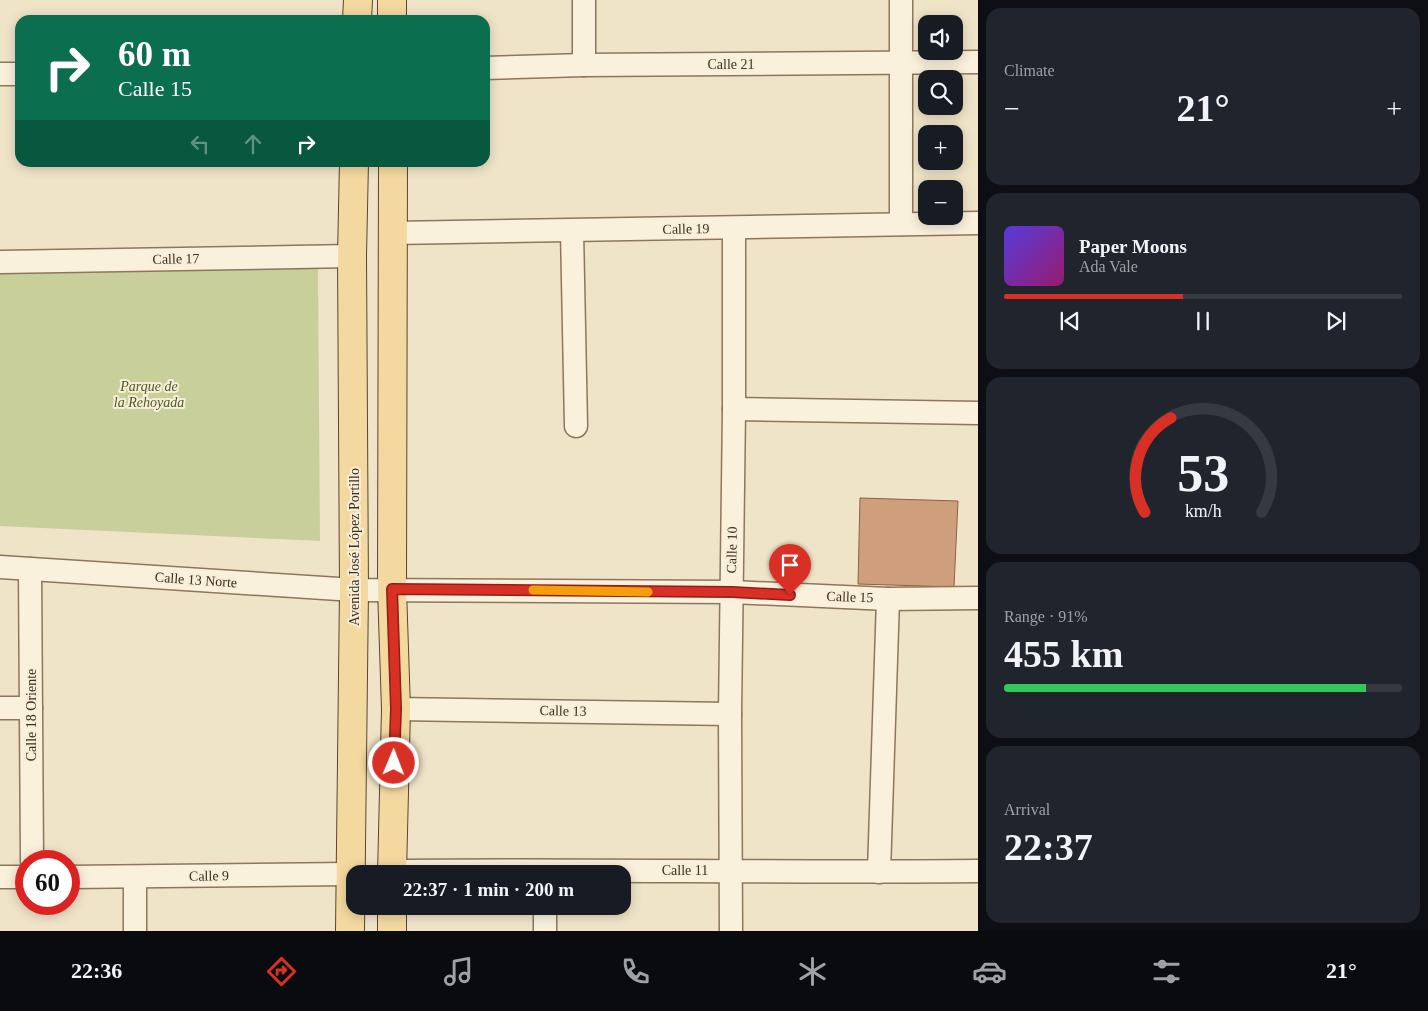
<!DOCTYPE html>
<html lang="en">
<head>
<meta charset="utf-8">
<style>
	body { margin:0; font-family:Georgia,serif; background:#20242c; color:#f1f3f6; height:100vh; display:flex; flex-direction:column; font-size:19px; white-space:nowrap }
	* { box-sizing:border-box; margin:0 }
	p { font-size:16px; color:#9ea1a6 }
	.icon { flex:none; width:28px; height:28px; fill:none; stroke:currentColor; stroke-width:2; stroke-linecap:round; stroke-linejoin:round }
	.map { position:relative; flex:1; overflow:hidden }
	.details { display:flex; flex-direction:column; gap:8px; padding:8px; background:#0d0f14; width:450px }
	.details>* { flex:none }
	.banner { position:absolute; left:15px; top:15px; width:475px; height:152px; border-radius:15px; box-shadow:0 2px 12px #0003; background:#0b6e4f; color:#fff; overflow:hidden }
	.controls { position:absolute; left:918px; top:15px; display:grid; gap:10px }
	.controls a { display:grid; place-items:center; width:45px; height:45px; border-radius:10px; background:#171b24; box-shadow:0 2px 12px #0003; font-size:25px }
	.speed { position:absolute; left:15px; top:850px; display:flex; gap:10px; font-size:25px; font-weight:700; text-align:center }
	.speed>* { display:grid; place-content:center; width:65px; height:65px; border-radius:50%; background:#171b24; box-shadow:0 2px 12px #0003; line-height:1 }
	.speed .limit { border:8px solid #d22; background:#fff; color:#111 }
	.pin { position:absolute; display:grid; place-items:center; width:42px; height:42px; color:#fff; margin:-51px -21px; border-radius:50% 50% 50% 0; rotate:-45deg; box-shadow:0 0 5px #0007 }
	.pin .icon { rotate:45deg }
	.me { position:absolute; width:55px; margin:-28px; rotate:1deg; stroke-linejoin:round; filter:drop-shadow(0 0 4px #0008) }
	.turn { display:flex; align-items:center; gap:18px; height:105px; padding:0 20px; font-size:22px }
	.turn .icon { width:65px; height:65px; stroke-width:2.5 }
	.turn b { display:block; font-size:35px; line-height:42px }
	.lanes { display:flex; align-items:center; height:48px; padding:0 20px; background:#0003; justify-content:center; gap:25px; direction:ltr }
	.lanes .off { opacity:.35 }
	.big { font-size:38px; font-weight:700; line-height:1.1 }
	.details .widget { flex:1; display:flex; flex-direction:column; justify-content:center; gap:8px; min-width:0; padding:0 18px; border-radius:15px; background:#20242c }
	.details .dial { align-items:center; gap:0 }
	.dial svg { height:130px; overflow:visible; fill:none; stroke:#363941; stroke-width:7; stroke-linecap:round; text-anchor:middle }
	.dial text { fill:#f1f3f6; stroke:none }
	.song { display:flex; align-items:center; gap:15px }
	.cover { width:60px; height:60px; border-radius:8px; background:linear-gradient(135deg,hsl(250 70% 55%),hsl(320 70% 35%)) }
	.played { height:5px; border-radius:2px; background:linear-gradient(90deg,#d93025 45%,#363941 45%) }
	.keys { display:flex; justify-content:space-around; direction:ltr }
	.heat { display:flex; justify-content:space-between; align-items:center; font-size:28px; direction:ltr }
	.charge { height:8px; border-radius:4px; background:linear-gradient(90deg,#34c759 91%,#363941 0) }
	.trip { position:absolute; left:346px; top:865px; width:285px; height:50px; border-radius:15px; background:#171b24; box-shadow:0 2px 12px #0003; font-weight:700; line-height:50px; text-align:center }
	.tab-bar { display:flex; height:80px; justify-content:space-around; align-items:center; background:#090b0e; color:#9ea1a6 }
	.tab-bar .icon { width:35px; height:35px }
	.tab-bar .on { color:#d93025 }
	.tab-bar b { font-size:22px; color:#f1f3f6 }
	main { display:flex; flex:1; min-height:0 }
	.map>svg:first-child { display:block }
	.green { fill:#c9cf9b }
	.building { fill:#cf9f7d; stroke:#8d5f41 }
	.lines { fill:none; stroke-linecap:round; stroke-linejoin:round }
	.minor-casing { stroke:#8d765c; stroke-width:25 }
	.major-casing { stroke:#5b4430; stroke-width:30 }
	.minor { stroke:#faf1dc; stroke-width:22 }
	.major { stroke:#f3d9a0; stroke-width:28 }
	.route-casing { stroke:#8d1f18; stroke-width:12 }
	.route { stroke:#d93025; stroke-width:9 }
	.slow { stroke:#f59e0b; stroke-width:9 }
	.labels { text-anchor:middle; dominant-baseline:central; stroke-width:4; stroke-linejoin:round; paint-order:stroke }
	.street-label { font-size:14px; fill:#3d2e20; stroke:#f7eed8 }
	.park-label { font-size:14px; font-style:italic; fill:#4d5a26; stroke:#f7eed8 }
</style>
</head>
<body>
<main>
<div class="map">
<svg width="978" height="931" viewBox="0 0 978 931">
	<rect width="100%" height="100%" fill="#f0e4c8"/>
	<path class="green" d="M0 250 318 262 320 541 0 526Z"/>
	<path class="building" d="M860 498 958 501 954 587 858 584Z"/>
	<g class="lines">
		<g class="minor-casing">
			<g id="minor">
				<path d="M584 0V65"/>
				<path d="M901 0V224"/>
				<path d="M485 68 584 65 978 62"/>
				<path d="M0 74H20"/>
				<path d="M572 231 576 426"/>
				<path d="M394 233 978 223"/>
				<path d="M0 262 352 256"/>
				<path d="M734 409 978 413"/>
				<path d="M0 567 354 590 732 592 888 599 978 598"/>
				<path d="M30 569 32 861"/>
				<path d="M0 708H31"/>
				<path d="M396 709 730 714"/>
				<path d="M392 871C588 869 783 873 978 871"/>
				<path d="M879 872 888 599"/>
				<path d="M0 877H26"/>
				<path d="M69 877 350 874"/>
				<path d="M135 931V877"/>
				<path d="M545 931V906"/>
				<path d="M731 931 730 714 734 409V229"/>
			</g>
		</g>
		<g class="major-casing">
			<g id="major">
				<path d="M392 0V20"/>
				<path d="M357 20 358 0"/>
				<path d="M392 874 396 709 392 589 393 162"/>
				<path d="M392 906V931"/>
				<path d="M350 931 354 590 352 256 354 162"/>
			</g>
		</g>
		<use href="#minor" class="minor"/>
		<use href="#major" class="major"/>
	</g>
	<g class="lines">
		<g class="route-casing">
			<path id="route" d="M394 763 396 709 392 589 732 592 790 595"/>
		</g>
		<use href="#route" class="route"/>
		<path class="slow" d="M533 590 648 592"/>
	</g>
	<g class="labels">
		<g class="street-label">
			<text x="731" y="64">Calle 21</text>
			<text transform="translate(686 229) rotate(-1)">Calle 19</text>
			<text transform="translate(176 259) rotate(-1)">Calle 17</text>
			<text transform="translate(354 547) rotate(-90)">Avenida José López Portillo</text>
			<text transform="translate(732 550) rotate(-89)">Calle 10</text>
			<text transform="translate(196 580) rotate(4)">Calle 13 Norte</text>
			<text transform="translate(850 597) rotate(2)">Calle 15</text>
			<text transform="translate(563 711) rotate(1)">Calle 13</text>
			<text transform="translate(31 715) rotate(-90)">Calle 18 Oriente</text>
			<text x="685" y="870">Calle 11</text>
			<text transform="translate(209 876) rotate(-1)">Calle 9</text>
		</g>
		<g class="park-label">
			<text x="149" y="386">Parque de<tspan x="149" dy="16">la Rehoyada</tspan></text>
		</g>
	</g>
</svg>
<div class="controls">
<a><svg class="icon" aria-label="sound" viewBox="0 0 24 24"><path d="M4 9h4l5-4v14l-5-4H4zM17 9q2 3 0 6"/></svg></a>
<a><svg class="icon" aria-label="search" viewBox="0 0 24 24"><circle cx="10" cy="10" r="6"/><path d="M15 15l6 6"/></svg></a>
<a>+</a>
<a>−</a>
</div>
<div class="speed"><div class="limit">60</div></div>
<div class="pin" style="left:790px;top:595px;background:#d93025"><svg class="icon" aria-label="arrive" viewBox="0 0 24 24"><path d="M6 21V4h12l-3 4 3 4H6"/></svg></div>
<svg class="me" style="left:394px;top:763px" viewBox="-20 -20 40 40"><circle r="17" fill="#d93025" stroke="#fff" stroke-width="3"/><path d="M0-11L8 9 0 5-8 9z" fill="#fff"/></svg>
<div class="trip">22:37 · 1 min · 200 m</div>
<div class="banner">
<div class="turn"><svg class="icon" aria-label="right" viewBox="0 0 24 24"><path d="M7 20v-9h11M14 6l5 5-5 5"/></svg><div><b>60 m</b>Calle 15</div></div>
<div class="lanes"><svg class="icon off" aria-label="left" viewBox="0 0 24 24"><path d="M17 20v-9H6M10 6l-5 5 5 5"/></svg><svg class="icon off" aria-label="ahead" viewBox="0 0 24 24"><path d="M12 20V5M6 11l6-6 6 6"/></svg><svg class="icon" aria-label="right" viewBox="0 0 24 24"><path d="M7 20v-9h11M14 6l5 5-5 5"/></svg></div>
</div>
</div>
<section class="details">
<div class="widget"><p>Climate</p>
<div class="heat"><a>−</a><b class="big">21°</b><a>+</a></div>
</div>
<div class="widget">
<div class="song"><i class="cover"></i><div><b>Paper Moons</b><p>Ada Vale</p></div></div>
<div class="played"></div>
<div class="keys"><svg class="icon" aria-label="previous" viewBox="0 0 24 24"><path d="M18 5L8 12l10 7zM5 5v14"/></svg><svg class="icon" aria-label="pause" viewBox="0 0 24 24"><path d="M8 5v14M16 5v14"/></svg><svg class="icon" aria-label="next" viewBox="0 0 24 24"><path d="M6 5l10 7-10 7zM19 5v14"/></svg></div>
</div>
<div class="widget dial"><svg viewBox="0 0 100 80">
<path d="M14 69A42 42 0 1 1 86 69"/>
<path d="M14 69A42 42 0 0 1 30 11" stroke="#d93025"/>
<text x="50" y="56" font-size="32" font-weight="700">53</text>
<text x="50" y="72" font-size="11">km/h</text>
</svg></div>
<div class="widget"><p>Range · 91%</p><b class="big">455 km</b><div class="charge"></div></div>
<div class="widget"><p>Arrival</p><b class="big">22:37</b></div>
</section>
</main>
<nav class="tab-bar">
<b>22:36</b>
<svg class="icon on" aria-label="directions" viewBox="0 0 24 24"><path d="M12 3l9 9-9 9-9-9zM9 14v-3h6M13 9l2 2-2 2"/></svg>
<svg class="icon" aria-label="music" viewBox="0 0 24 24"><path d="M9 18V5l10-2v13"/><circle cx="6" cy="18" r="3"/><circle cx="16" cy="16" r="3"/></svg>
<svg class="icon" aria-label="phone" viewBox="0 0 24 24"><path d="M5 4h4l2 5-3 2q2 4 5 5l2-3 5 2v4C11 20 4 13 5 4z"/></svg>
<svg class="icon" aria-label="climate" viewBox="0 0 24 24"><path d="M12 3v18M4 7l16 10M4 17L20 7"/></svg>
<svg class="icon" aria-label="car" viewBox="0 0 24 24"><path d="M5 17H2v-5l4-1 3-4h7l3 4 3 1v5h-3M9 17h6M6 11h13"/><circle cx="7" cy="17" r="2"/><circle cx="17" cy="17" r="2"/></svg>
<svg class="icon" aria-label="filters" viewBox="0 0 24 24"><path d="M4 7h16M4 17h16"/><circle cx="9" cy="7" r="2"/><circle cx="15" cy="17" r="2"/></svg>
<b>21°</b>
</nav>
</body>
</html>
